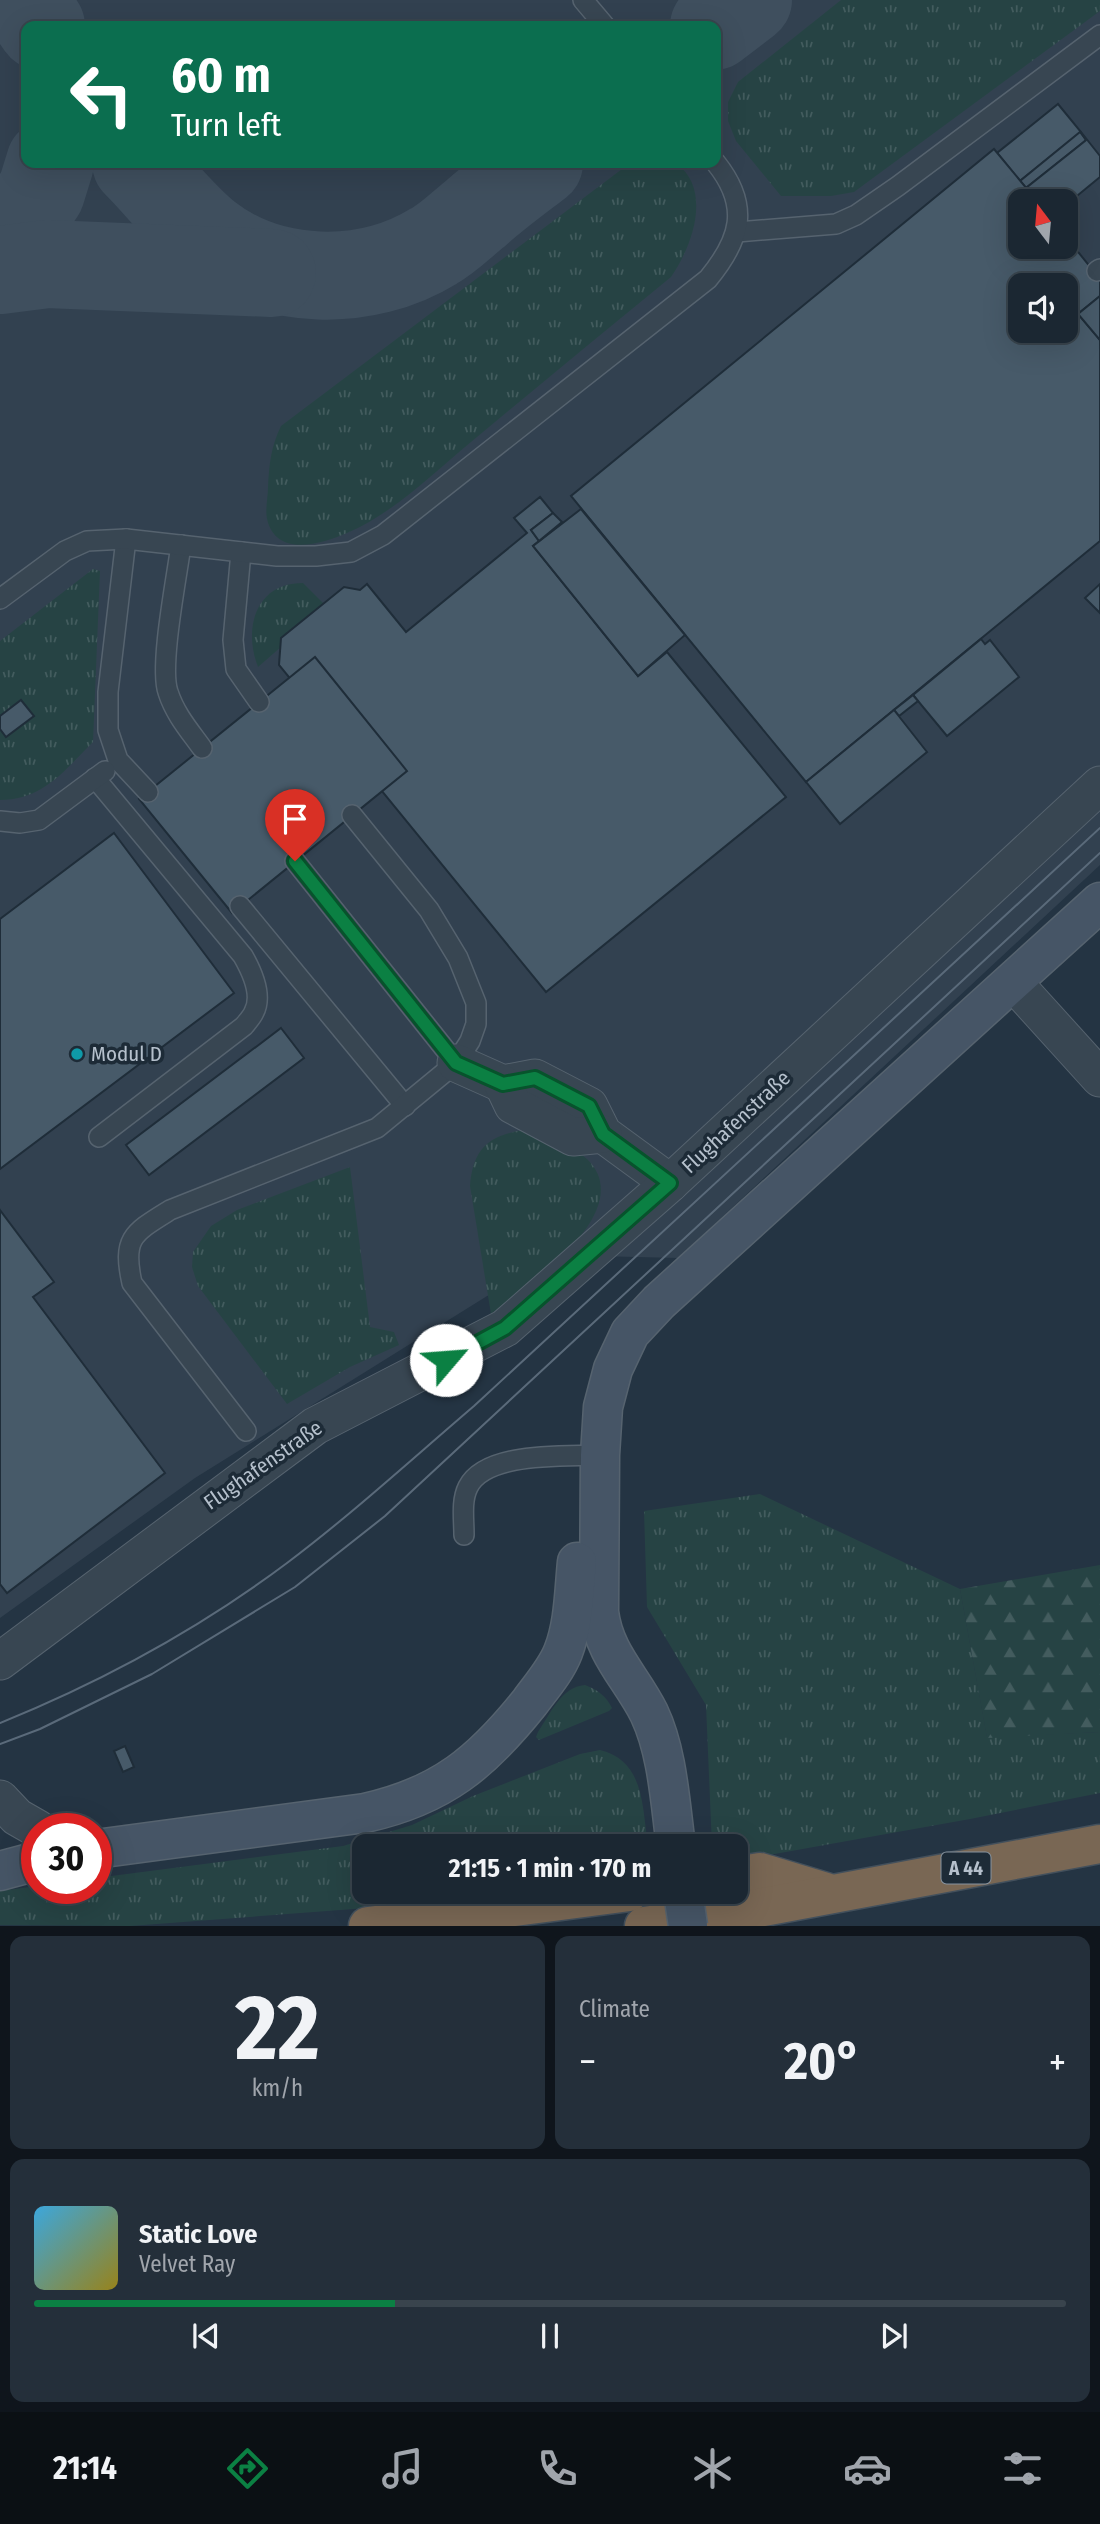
<!DOCTYPE html>
<html lang="en">
<head>
<meta charset="utf-8">
<style>
	body { margin:0; font-family:"Fira Sans Condensed",sans-serif; background:#242f3a; color:#f1f3f6; height:100vh; display:flex; flex-direction:column; font-size:26px; white-space:nowrap }
	* { box-sizing:border-box; margin:0 }
	p { font-size:23px; color:#a0a5ac }
	.icon { flex:none; width:38px; height:38px; fill:none; stroke:currentColor; stroke-width:2; stroke-linecap:round; stroke-linejoin:round }
	.map { position:relative; height:1926px; overflow:hidden }
	.side { display:flex; flex-direction:column; gap:10px; padding:10px; background:#0f151c; flex:1 }
	.side>* { flex:none }
	.hud { position:absolute; left:21px; top:21px; width:700px; height:147px; border-radius:14px; box-shadow:0 7px 28px #0002,0 0 0 2px #39444d; background:#0b6e4f; color:#fff; overflow:hidden }
	.needle { width:46px; rotate:344deg }
	.tools { position:absolute; left:1008px; top:189px; display:grid; gap:14px }
	.tools a { display:grid; place-items:center; width:70px; height:70px; border-radius:14px; background:#1b2732; box-shadow:0 7px 28px #0002,0 0 0 2px #39444d; font-size:35px }
	.speed { position:absolute; left:21px; top:1813px; display:flex; gap:14px; font-size:35px; font-weight:700; text-align:center }
	.speed>* { display:grid; place-content:center; width:91px; height:91px; border-radius:50%; background:#1b2732; box-shadow:0 7px 28px #0002,0 0 0 2px #39444d; line-height:1 }
	.speed .limit { border:10px solid #d22; background:#fff; color:#111 }
	.pin { position:absolute; display:grid; place-items:center; width:60px; height:60px; color:#fff; margin:-72px -30px; border-radius:50% 50% 50% 0; rotate:-45deg; box-shadow:0 0 7px #0007 }
	.pin .icon { rotate:45deg }
	.me { position:absolute; width:77px; margin:-38px; rotate:63deg; stroke-linejoin:round; filter:drop-shadow(0 0 5px #0008) }
	.turn { display:flex; align-items:center; gap:24px; height:147px; padding:0 35px; font-size:32px }
	.turn .icon { width:91px; height:91px; stroke-width:2.5 }
	.turn b { display:block; font-size:49px; line-height:60px }
	.big { font-size:52px; font-weight:700; line-height:1.1 }
	.side .card { flex:1; display:flex; flex-direction:column; justify-content:center; gap:10px; min-width:0; padding:0 24px; border-radius:14px; background:#242f3a }
	.side .dial { align-items:center; gap:0 }
	.dial b { font-size:91px; line-height:1 }
	.song { display:flex; align-items:center; gap:21px }
	.cover { width:84px; height:84px; border-radius:10px; background:linear-gradient(135deg,hsl(200 70% 55%),hsl(50 70% 35%)) }
	.played { height:7px; border-radius:4px; background:linear-gradient(90deg,#0b8043 35%,#39444d 35%) }
	.keys { display:flex; justify-content:space-around; direction:ltr }
	.heat { display:flex; justify-content:space-between; align-items:center; font-size:38px; direction:ltr }
	.side .tiles { flex:1; display:grid; gap:10px; grid-template-columns:1fr 1fr }
	.card:last-child { grid-column:span 2 }
	.trip { position:absolute; left:352px; top:1834px; width:396px; height:70px; border-radius:14px; background:#1b2732; box-shadow:0 7px 28px #0002,0 0 0 2px #39444d; font-weight:700; line-height:70px; text-align:center }
	.tab-bar { display:flex; height:112px; justify-content:space-around; align-items:center; background:#0b1014; color:#a0a5ac }
	.tab-bar .icon { width:49px; height:49px }
	.tab-bar .on { color:#0b8043 }
	.tab-bar b { font-size:32px; color:#f1f3f6 }
	.map>svg:first-child { display:block }
	.airport { fill:#324150; fill-rule:evenodd }
	.grass { fill:url(#grass-tufts) }
	.forest { fill:url(#forest-firs) }
	.lines { fill:none; stroke-linecap:round; stroke-linejoin:round }
	.taxiway { stroke:#3f4f5e; stroke-width:88 }
	.building { fill:#475a69; stroke:#1f2d39; stroke-width:2; fill-rule:evenodd }
	.lane-casing { stroke:#56636f; stroke-width:22 }
	.street-casing { stroke:#56636f; stroke-width:39 }
	.secondary-casing { stroke:#56636f; stroke-width:41 }
	.highway-casing { stroke:#43505c; stroke-width:41 }
	.lane { stroke:#384652; stroke-width:19 }
	.street { stroke:#384652; stroke-width:37 }
	.secondary { stroke:#465566; stroke-width:38 }
	.highway { stroke:#796754; stroke-width:38 }
	.tram { stroke:#5a6a7a; stroke-width:2 }
	.secondary-bridge-casing { stroke:#56636f; stroke-width:41; stroke-linecap:butt }
	.secondary-bridge { stroke:#465566; stroke-width:38 }
	.route-casing { stroke:#07532c; stroke-width:18 }
	.route { stroke:#0b8043; stroke-width:12 }
	.culture-dot { fill:#0f9aa8; stroke:#1d2b37; stroke-width:2.5 }
	.labels { text-anchor:middle; dominant-baseline:central; stroke-width:7; stroke-linejoin:round; paint-order:stroke }
	.shield { fill:#1d2b37; stroke:#87939f; stroke-width:2 }
	.shield-label { font-size:19px; font-weight:bold; fill:#b5c0cc }
	.poi-label { font-size:21px; fill:#b5c0cc; stroke:#1d2b37; text-anchor:start }
	.street-label { font-size:21px; fill:#b5c0cc; stroke:#1d2b37 }
</style>
</head>
<body>
<div class="map">
<svg width="1100" height="1926" viewBox="0 0 1100 1926">
	<defs>
		<pattern id="grass-tufts" width="24" height="20" patternUnits="userSpaceOnUse" patternTransform="scale(1.75)"><rect width="24" height="20" fill="#264344"/><path d="M3 7l-1-3M5 7V3M7 7l1-3M15 17l-1-3M17 17v-4M19 17l1-3" fill="none" stroke="#435c5e"/></pattern>
		<pattern id="forest-firs" width="22" height="20" patternUnits="userSpaceOnUse" patternTransform="scale(1.75)"><rect width="22" height="20" fill="#264344"/><path d="M5 1l3.5 6h-7zM16 11l3.5 6h-7z" fill="#435c5e"/></pattern>
	</defs>
	<rect width="100%" height="100%" fill="#243443"/>
	<path class="airport" d="M0 0H1100V865L678 1258 553 1255 195 1478 0 1618ZM26 26H716V163H26ZM1020 201H1066V247H1020ZM1020 285H1066V331H1020Z"/>
	<g class="grass">
		<path d="M841 0H1100V11L854 192 831 196H781L736 141 728 121V102L738 82Z"/>
		<path d="M630 163H676C713 190 692 247 671 277 604 332 537 387 471 442 432 474 394 513 347 533 321 544 276 558 267 519 265 509 268 497 268 487 269 465 271 446 281 426Z"/>
		<path d="M93 569 100 571 93 742C65 770 43 800 0 800V641Z"/>
		<path d="M303 583 327 607 258 667C243 629 255 583 303 583Z"/>
		<path d="M523 1130C545 1138 570 1143 587 1159 640 1210 527 1288 491 1314L470 1186C473 1149 488 1136 523 1130Z"/>
		<path d="M350 1167 370 1327 394 1332 399 1345 350 1367 287 1404 198 1286 192 1267 193 1252 211 1226 237 1210Z"/>
		<path d="M760 1494 960 1589 987 1737 1100 1732V1793L970 1819 735 1861V1846H712L706 1705 647 1607 644 1511Z"/>
		<path d="M585 1685C598 1690 606 1696 612 1708L609 1711 539 1740 536 1737 538 1732C551 1713 561 1687 585 1685Z"/>
		<path d="M600 1750C645 1761 642 1807 648 1846H364V1892H526L380 1907 130 1926 0 1925V1891L37 1886V1888H96V1878L343 1846 412 1825 473 1796 580 1754Z"/>
	</g>
	<path class="forest" d="M1100 1565V1732L987 1738 960 1589Z"/>
	<g class="lines">
		<g class="taxiway">
			<path d="M23 0 41 26"/>
			<path d="M714 26 748 0"/>
			<path d="M136 163C158 185 183 217 207 236 271 286 366 288 434 246 450 237 462 224 476 213 496 195 518 179 539 163"/>
			<path d="M0 243 10 235 41 192 50 163"/>
			<path d="M0 270 47 264 272 273"/>
		</g>
	</g>
	<g class="building">
		<path d="M1058 104 1081 132 1020 181 997 153Z"/>
		<path d="M1080 132 1086 140 1085 141 1026 188 1020 181Z"/>
		<path d="M1081 132 1100 156V177L1066 205V201H1037L1026 188 1085 141 1086 140Z"/>
		<path d="M994 149 1037 201H1020V247H1066V237L1100 279V296L1078 314 1100 340V541L806 782 571 496ZM1020 285H1066V331H1020Z"/>
		<path d="M1100 296V340L1078 314Z"/>
		<path d="M540 497 553 513 531 530 539 541 533 546 638 676 667 652 786 797 546 992 279 665 281 638 344 587 360 590 367 584 406 632 527 533 514 518Z"/>
		<path d="M581 509 685 635 638 676 533 546Z"/>
		<path d="M553 513 562 522 539 541 531 530Z"/>
		<path d="M1100 584V613L1085 598Z"/>
		<path d="M981 639 985 644 990 640 1019 677 947 736 913 695Z"/>
		<path d="M315 657 407 771 232 913 139 799Z"/>
		<path d="M913 695 918 701 899 716 894 710Z"/>
		<path d="M21 700 34 716 6 737 0 729V716Z"/>
		<path d="M894 710 927 752 840 824 806 782Z"/>
		<path d="M114 833 234 993 0 1169V919Z"/>
		<path d="M281 1028 304 1058 149 1175 126 1145Z"/>
		<path d="M0 1210 54 1282 33 1297 165 1473 7 1593 0 1584Z"/>
		<path d="M125 1746 134 1767 123 1772 114 1751Z"/>
	</g>
	<g class="lines">
		<g class="lane-casing">
			<g id="lane">
				<path d="M583 0 605 26"/>
				<path d="M737 232 836 224 856 215 898 186 1100 35"/>
				<path d="M1097 271 1100 269"/>
				<path d="M126 539 108 692V730L118 760 148 792"/>
				<path d="M181 545C177 576 159 666 168 692 175 714 189 730 202 748"/>
				<path d="M241 552 233 640 236 669 259 702"/>
				<path d="M0 599 65 551 87 541 126 539 277 556H316L351 552 383 535 708 279C740 240 751 207 716 163"/>
				<path d="M95 778 243 956C251 970 263 995 254 1012 252 1017 247 1022 244 1026L99 1137"/>
				<path d="M0 821 20 823 39 820 105 771"/>
				<path d="M295 861 456 1063"/>
				<path d="M240 906 405 1106"/>
				<path d="M246 1431 132 1283C122 1238 133 1233 170 1210L377 1128 456 1063 470 1041 476 1024V1003L458 958 429 910 352 815"/>
				<path d="M464 1535C464 1519 461 1501 468 1487 486 1451 566 1457 600 1455"/>
			</g>
		</g>
		<g class="street-casing">
			<g id="street">
				<path d="M1013 982 1100 1078"/>
				<path d="M456 1063 503 1084 535 1078 589 1106 603 1134 670 1183"/>
				<path d="M503 1084 513 1105 573 1137 603 1134"/>
				<path d="M0 1661 315 1426 505 1328 670 1183 1100 785"/>
				<path d="M0 1799 17 1817 38 1829"/>
			</g>
		</g>
		<g class="secondary-casing">
			<g id="secondary">
				<path d="M676 1846C670 1803 668 1753 649 1713 631 1677 604 1654 599 1612L600 1455 603 1407 613 1369 630 1333 659 1302 1100 902"/>
				<path d="M96 1849 365 1813C442 1796 482 1762 530 1702 541 1687 556 1670 563 1652 574 1624 574 1592 577 1562"/>
				<path d="M0 1871 37 1861"/>
			</g>
		</g>
		<g class="highway-casing">
			<g id="highway">
				<path d="M735 1876 760 1872 826 1892"/>
				<path d="M368 1926 630 1892"/>
				<path d="M644 1926 737 1912 1100 1844"/>
			</g>
		</g>
		<use href="#lane" class="lane"/>
		<use href="#street" class="street"/>
		<use href="#secondary" class="secondary"/>
		<use href="#highway" class="highway"/>
		<g class="tram">
			<path d="M0 1723C101 1682 199 1629 287 1563 352 1514 412 1459 474 1406L1100 828"/>
			<path d="M0 1744 40 1729 152 1674 295 1587 385 1516 1100 853"/>
		</g>
		<g class="secondary-bridge-casing">
			<path id="secondary-bridge" d="M683 1892 688 1926"/>
		</g>
		<use href="#secondary-bridge" class="secondary-bridge"/>
	</g>
	<g class="lines">
		<g class="route-casing">
			<path id="route" d="M295 861 456 1063 503 1084 535 1078 589 1106 603 1134 670 1183 505 1328 446 1360"/>
		</g>
		<use href="#route" class="route"/>
	</g>
	<circle class="culture-dot" cx="77" cy="1054" r="7"/>
	<g class="labels">
		<rect class="shield" x="941.5" y="1852.5" width="49" height="31" rx="5"/>
		<g class="shield-label">
			<text x="966" y="1868">A 44</text>
		</g>
		<g class="poi-label">
			<text x="91" y="1054">Modul D</text>
		</g>
		<g class="street-label">
			<text transform="translate(736 1122) rotate(-43)">Flughafenstraße</text>
			<text transform="translate(263 1465) rotate(-35)">Flughafenstraße</text>
		</g>
	</g>
</svg>
<div class="tools">
<a><svg class="needle" viewBox="-14 -14 28 28"><path d="M0-13l5 13h-10z" fill="#e53935"/><path d="M0 13l5-13h-10z" fill="#a0a5ac"/></svg></a>
<a><svg class="icon" aria-label="sound" viewBox="0 0 24 24"><path d="M4 9h4l5-4v14l-5-4H4zM17 9q2 3 0 6"/></svg></a>
</div>
<div class="speed"><div class="limit">30</div></div>
<div class="pin" style="left:295px;top:861px;background:#d93025"><svg class="icon" aria-label="arrive" viewBox="0 0 24 24"><path d="M6 21V4h12l-3 4 3 4H6"/></svg></div>
<svg class="me" style="left:446px;top:1360px" viewBox="-20 -20 40 40"><circle r="19" fill="#fff"/><path d="M0-13L10 11 0 6-10 11z" fill="#0b8043"/></svg>
<div class="trip">21:15 · 1 min · 170 m</div>
<div class="hud">
<div class="turn"><svg class="icon" aria-label="left" viewBox="0 0 24 24"><path d="M17 20v-9H6M10 6l-5 5 5 5"/></svg><div><b>60 m</b>Turn left</div></div>
</div>
</div>
<section class="side">
<div class="tiles">
<div class="card dial"><b>22</b><p>km/h</p></div>
<div class="card"><p>Climate</p>
<div class="heat"><a>−</a><b class="big">20°</b><a>+</a></div>
</div>
<div class="card">
<div class="song"><i class="cover"></i><div><b>Static Love</b><p>Velvet Ray</p></div></div>
<div class="played"></div>
<div class="keys"><svg class="icon" aria-label="previous" viewBox="0 0 24 24"><path d="M18 5L8 12l10 7zM5 5v14"/></svg><svg class="icon" aria-label="pause" viewBox="0 0 24 24"><path d="M8 5v14M16 5v14"/></svg><svg class="icon" aria-label="next" viewBox="0 0 24 24"><path d="M6 5l10 7-10 7zM19 5v14"/></svg></div>
</div>
</div>
</section>
<nav class="tab-bar">
<b>21:14</b>
<svg class="icon on" aria-label="directions" viewBox="0 0 24 24"><path d="M12 3l9 9-9 9-9-9zM9 14v-3h6M13 9l2 2-2 2"/></svg>
<svg class="icon" aria-label="music" viewBox="0 0 24 24"><path d="M9 18V5l10-2v13"/><circle cx="6" cy="18" r="3"/><circle cx="16" cy="16" r="3"/></svg>
<svg class="icon" aria-label="phone" viewBox="0 0 24 24"><path d="M5 4h4l2 5-3 2q2 4 5 5l2-3 5 2v4C11 20 4 13 5 4z"/></svg>
<svg class="icon" aria-label="climate" viewBox="0 0 24 24"><path d="M12 3v18M4 7l16 10M4 17L20 7"/></svg>
<svg class="icon" aria-label="car" viewBox="0 0 24 24"><path d="M5 17H2v-5l4-1 3-4h7l3 4 3 1v5h-3M9 17h6M6 11h13"/><circle cx="7" cy="17" r="2"/><circle cx="17" cy="17" r="2"/></svg>
<svg class="icon" aria-label="filters" viewBox="0 0 24 24"><path d="M4 7h16M4 17h16"/><circle cx="9" cy="7" r="2"/><circle cx="15" cy="17" r="2"/></svg>
</nav>
</body>
</html>
